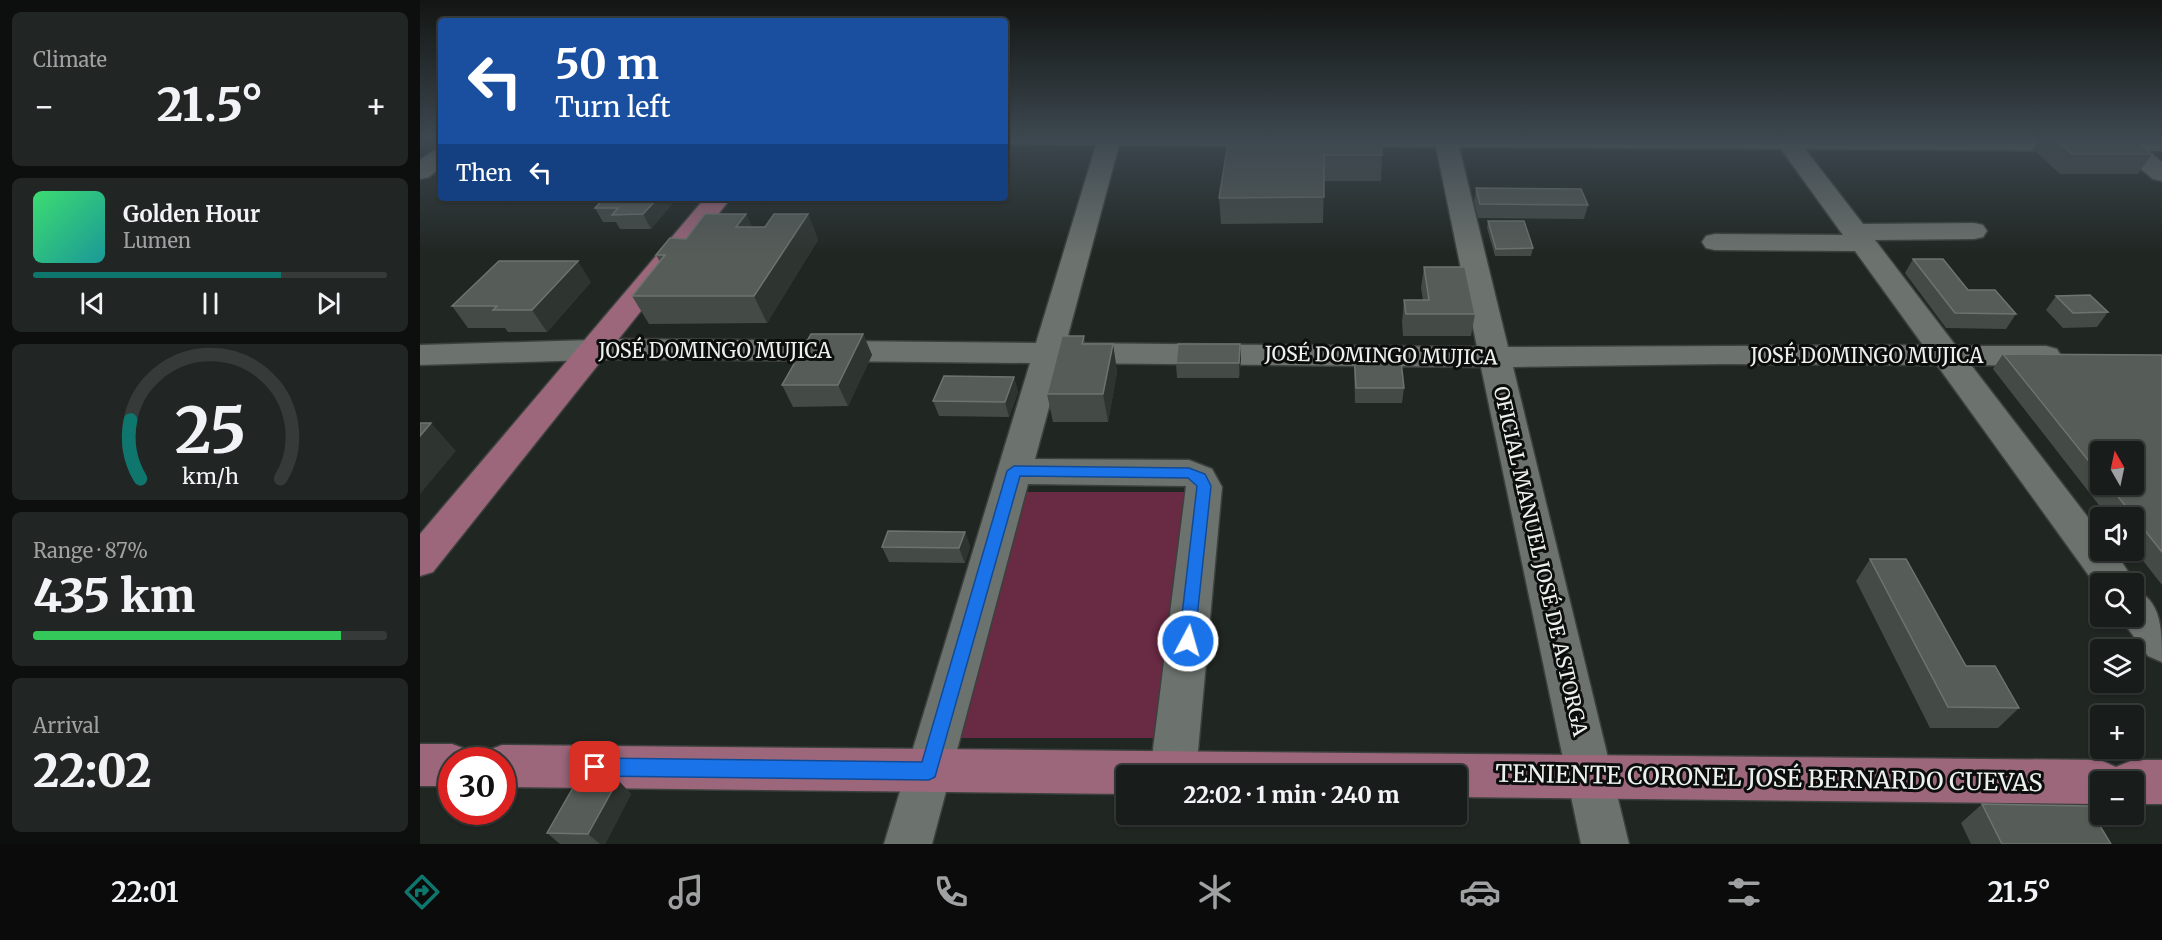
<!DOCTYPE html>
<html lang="en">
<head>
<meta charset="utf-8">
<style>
	body { margin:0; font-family:Merriweather,serif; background:#212523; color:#f1f3f6; height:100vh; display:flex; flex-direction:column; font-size:22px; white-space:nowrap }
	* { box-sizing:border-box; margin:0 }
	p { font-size:20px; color:#9fa1a2 }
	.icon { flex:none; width:33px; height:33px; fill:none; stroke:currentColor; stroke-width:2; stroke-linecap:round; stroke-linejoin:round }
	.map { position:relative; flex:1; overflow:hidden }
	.side { display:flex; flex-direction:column; gap:12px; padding:12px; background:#0d0f0e; width:420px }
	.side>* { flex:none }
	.banner { position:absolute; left:18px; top:18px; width:570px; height:183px; border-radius:6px; box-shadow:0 2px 4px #0004,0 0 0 2px #363a39; background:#1a4fa0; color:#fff; overflow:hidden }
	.needle { width:39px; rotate:351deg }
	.buttons { position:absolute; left:1670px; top:441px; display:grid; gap:12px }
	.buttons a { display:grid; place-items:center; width:54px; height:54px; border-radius:6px; background:#181c1a; box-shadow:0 2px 4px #0004,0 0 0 2px #363a39; font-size:30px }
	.speed { position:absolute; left:18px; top:747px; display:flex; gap:12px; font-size:30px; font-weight:700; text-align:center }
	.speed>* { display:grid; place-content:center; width:78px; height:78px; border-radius:50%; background:#181c1a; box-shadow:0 2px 4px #0004,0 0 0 2px #363a39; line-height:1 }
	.speed .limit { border:9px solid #d22; background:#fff; color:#111 }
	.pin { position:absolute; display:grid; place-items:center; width:51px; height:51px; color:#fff; margin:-26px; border-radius:12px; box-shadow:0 3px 9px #0006 }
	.me { position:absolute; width:66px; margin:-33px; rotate:6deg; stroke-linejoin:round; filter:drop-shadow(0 0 4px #0008) }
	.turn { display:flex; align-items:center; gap:21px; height:126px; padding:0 18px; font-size:27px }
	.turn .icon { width:78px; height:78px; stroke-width:2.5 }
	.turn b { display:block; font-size:42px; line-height:51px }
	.then { display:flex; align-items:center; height:57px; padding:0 18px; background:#0003; gap:12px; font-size:22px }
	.big { font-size:45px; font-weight:800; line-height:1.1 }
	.side .widget { flex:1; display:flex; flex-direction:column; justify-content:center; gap:9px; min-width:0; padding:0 21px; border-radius:9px; background:#212523 }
	.side .dial { align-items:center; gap:0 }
	.dial svg { height:156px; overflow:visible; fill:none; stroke:#363a39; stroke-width:7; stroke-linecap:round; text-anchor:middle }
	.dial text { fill:#f1f3f6; stroke:none }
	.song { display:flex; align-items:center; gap:18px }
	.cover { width:72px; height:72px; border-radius:9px; background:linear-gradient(135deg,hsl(140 70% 55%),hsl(180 70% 35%)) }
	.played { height:6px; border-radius:3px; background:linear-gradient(90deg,#0f766e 70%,#363a39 70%) }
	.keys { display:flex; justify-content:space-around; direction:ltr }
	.heat { display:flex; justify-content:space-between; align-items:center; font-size:33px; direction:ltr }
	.charge { height:9px; border-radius:4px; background:linear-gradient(90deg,#34c759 87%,#363a39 0) }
	.trip { position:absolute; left:696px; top:765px; width:351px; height:60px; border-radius:6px; background:#181c1a; box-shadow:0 2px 4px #0004,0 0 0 2px #363a39; font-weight:800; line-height:60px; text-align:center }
	.menu { display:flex; height:96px; justify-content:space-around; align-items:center; background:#0a0b0a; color:#9fa1a2 }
	.menu .icon { width:42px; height:42px }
	.menu .selected { color:#0f766e }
	.menu b { font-size:27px; color:#f1f3f6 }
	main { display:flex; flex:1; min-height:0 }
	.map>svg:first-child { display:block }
	.green { fill:#692a44 }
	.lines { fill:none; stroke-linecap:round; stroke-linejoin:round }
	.minor-casing { stroke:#3c413e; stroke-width:3 }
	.major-casing { stroke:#3c413e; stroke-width:3 }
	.minor { fill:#6c726e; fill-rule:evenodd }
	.major { fill:#9d677b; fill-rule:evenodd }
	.wall { fill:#444a46; fill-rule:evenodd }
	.shaded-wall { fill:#2e3430 }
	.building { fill:#565c58; stroke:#6e736f; stroke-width:1.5 }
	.route { fill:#1a73e8; stroke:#114b97; stroke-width:1.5 }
	.labels { text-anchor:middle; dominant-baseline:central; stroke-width:6; stroke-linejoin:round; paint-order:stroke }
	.street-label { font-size:20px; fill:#edf1ee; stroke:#0c0e0d }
	.near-street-label { font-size:24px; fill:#edf1ee; stroke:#0c0e0d }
</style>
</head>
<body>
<main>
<section class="side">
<div class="widget"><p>Climate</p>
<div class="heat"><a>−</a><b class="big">21.5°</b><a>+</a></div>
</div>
<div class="widget">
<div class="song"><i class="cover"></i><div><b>Golden Hour</b><p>Lumen</p></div></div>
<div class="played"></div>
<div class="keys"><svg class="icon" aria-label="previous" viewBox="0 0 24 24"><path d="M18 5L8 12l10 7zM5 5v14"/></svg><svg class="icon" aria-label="pause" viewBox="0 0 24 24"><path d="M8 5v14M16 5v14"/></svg><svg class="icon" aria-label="next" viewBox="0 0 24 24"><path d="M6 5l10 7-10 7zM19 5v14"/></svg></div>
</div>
<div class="widget dial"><svg viewBox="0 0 100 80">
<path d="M14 69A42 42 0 1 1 86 69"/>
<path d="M14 69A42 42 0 0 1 9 39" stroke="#0f766e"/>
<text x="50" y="56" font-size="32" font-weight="700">25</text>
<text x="50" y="72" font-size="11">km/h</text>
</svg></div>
<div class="widget"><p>Range · 87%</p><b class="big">435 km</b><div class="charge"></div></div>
<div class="widget"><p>Arrival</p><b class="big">22:02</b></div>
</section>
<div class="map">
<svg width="1742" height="844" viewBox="0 0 1742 844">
	<rect width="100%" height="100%" fill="#202622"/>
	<path class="green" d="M596 492H773L748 738H526Z"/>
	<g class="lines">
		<g class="minor-casing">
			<g id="minor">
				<path d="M585 137H863L865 139 861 144 853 146 699 145 646 343 1057 347 1016 147 917 146 909 144 907 137H1742V151H1728L1742 162V181L1733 179 1699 151 1385 149 1443 224 1554 223 1563 225 1567 231 1563 237 1554 239 1455 240 1536 346H1626L1637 349 1641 356 1637 363 1626 366 1551 365 1680 533V550H1694L1716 584 1714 589C1742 601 1742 630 1742 662L1728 656 1699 616H1713V584H1680V591L1517 365 1303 364 1093 367 1209 844H1161L1061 367 641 363 615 459 769 460 792 469 802 487 776 773 775 776H731L730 773 766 486 608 484 512 844H464L610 363 205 359 0 365V345L205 339 616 343 676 145 585 144ZM1039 147 1361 149 1423 235 1295 234 1286 236 1282 242 1286 248 1295 250 1435 251 1503 345 1088 347Z"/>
				<path d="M21 149V167L9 177 0 179V160L13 151Z"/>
			</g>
		</g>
		<g class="major-casing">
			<g id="major">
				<path d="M285 198H311L13 572 0 576V534Z"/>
				<path d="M0 744H32L48 750 53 760H32V786H0Z"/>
				<path d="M82 745 1680 760 1696 767 1713 760H1742V804H1713V782H1680V804L1036 797V776H706V794L82 787V760H62L66 751Z"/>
			</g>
		</g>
		<use href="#minor" class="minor"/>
		<use href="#major" class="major"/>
	</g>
	<g class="wall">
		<path d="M809 137 962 155 961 181H904L903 223 801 224 799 198Z"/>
		<path d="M1620 137H1710L1732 154 1718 174H1640L1613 149Z"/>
		<path d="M1056 188 1168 205 1164 219 1058 218 1054 202Z"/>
		<path d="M253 203 231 229H200L196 222H183L175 208Z"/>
		<path d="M326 214 332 227H345L388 214 398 240 347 323 229 324 212 296 240 262 236 255 266 239Z"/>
		<path d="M1068 221 1113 248 1111 256H1075L1067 228Z"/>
		<path d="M1493 259 1548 290 1596 314 1586 329 1526 328 1485 273Z"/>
		<path d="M1004 267 1055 314 1051 336H983L982 322 984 300H1003L1001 288Z"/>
		<path d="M171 282 127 332H88L85 328H48L32 306Z"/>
		<path d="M1636 296 1688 312 1677 327 1643 328 1626 310Z"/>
		<path d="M443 334 452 355 428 406 373 407 362 385Z"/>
		<path d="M664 336 665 344H693L697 372 688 422H633L627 394Z"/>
		<path d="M820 344 821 359 819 378H757L756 363Z"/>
		<path d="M934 351 984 388 982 403H935L934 366Z"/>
		<path d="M1583 354 1742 355V585L1713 548V518H1689L1573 369ZM1680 452 1713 484H1680Z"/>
		<path d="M594 377 598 392 589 417 519 416 513 401Z"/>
		<path d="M545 532 550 547 545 563 469 562 462 547Z"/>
		<path d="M1450 559 1546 666 1599 708 1578 728H1510L1436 581Z"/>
		<path d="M198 780 211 794 185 844H140L127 833Z"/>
		<path d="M1562 804 1691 844H1551L1541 823Z"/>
	</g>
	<g class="shaded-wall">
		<path d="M238 198H250L253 203 231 229 223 214Z"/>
		<path d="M326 214 338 240 316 227Z"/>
		<path d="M388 214 398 240 347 323 334 296Z"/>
		<path d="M158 261 171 282 127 332 112 310Z"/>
		<path d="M443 334 452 355 428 406 418 385Z"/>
		<path d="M693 344 697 372 688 422 683 394Z"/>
		<path d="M820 344 821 359 819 378V363Z"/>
		<path d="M594 377 598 392 589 417 585 402Z"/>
		<path d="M11 423 36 451 0 494V436Z"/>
		<path d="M545 532 550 547 545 563 539 548Z"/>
		<path d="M198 780 211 794 185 844H180L168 834Z"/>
	</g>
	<g class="building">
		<path d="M809 137H961L962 155H904V197L799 198Z"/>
		<path d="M1632 137H1710L1732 154H1652Z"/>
		<path d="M1056 188 1161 189 1168 205 1060 204Z"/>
		<path d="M184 198H238L223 214 192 215 198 208H175Z"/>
		<path d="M285 214H326L316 227H345L354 214H388L334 296H212L245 255H236L250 238 266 239Z"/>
		<path d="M1068 221H1104L1113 248 1076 249Z"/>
		<path d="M1493 259H1523L1548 290H1575L1596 314 1535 313Z"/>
		<path d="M79 261H158L112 310H73L77 306H32Z"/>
		<path d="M1004 267H1045L1055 314H986L984 300H1009Z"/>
		<path d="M1670 295 1688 312 1653 313 1636 296Z"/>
		<path d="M391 334H443L418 385H362Z"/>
		<path d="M642 336H664L662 344H693L683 394H627Z"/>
		<path d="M758 344H820L819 363H756Z"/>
		<path d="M934 351 980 352 984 388H936Z"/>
		<path d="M1583 354 1742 355V552L1688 484H1713V452H1680V475Z"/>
		<path d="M524 376 594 377 585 402 513 401Z"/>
		<path d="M0 423H11L0 436Z"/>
		<path d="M468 531 545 532 539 548 462 547Z"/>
		<path d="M1450 559H1486L1546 666H1575L1599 708 1528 707Z"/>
		<path d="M158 779 198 780 168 834 127 833Z"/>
		<path d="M1562 804 1668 806 1691 844H1582Z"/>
	</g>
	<linearGradient id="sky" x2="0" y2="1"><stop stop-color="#121513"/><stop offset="0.54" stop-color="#3c474f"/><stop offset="1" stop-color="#3c474f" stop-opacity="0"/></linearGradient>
	<rect width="1742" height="255" fill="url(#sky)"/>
	<path class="route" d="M594 466 769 468 785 474 791 486 774 646 768 648 762 646 759 641 777 486 768 478 600 476 515 777 509 780 175 776 168 773 166 767 168 760 175 758 502 762 587 471Z"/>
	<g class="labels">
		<g class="street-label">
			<text x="295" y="350">JOSÉ DOMINGO MUJICA</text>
			<text transform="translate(961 355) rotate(1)">JOSÉ DOMINGO MUJICA</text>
			<text x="1447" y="355">JOSÉ DOMINGO MUJICA</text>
			<text transform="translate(1121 561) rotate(77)">OFICIAL MANUEL JOSÉ DE ASTORGA</text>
		</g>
		<g class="near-street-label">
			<text transform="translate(1349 778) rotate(1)">TENIENTE CORONEL JOSÉ BERNARDO CUEVAS</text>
		</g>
	</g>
</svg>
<div class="buttons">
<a><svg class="needle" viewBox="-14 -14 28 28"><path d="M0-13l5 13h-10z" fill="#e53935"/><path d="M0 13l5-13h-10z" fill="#9fa1a2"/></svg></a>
<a><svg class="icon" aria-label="sound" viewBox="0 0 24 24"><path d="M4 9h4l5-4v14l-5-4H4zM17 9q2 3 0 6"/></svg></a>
<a><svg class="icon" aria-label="search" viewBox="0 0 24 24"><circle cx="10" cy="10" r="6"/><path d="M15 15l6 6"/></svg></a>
<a><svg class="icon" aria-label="layers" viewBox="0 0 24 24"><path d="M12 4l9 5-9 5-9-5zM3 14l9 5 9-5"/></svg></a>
<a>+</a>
<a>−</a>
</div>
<div class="speed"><div class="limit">30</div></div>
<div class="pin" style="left:175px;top:767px;background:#d93025"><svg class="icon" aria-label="arrive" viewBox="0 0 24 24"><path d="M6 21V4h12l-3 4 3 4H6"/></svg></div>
<svg class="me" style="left:768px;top:641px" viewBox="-20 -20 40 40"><circle r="17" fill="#1a73e8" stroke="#fff" stroke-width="3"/><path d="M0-11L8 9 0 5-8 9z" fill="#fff"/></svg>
<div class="trip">22:02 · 1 min · 240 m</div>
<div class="banner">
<div class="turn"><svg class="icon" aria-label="left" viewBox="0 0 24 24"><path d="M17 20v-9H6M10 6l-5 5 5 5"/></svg><div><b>50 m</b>Turn left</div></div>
<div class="then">Then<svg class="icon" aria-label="left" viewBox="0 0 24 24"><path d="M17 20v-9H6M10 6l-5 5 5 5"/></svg></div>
</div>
</div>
</main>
<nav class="menu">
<b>22:01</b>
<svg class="icon selected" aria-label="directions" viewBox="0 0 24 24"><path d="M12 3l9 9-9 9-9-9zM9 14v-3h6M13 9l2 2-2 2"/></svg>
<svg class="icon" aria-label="music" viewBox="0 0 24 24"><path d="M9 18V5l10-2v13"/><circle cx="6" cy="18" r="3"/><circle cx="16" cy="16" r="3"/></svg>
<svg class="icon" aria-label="phone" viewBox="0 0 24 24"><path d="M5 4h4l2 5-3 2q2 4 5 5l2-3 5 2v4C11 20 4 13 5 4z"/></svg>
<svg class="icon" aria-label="climate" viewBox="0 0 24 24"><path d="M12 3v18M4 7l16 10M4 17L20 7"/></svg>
<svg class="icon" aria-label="car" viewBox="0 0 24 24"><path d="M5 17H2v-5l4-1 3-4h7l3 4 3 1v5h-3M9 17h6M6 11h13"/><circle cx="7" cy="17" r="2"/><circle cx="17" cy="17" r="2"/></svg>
<svg class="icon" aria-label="filters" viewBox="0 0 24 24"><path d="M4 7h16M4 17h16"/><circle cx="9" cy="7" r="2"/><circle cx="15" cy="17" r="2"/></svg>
<b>21.5°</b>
</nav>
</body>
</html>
